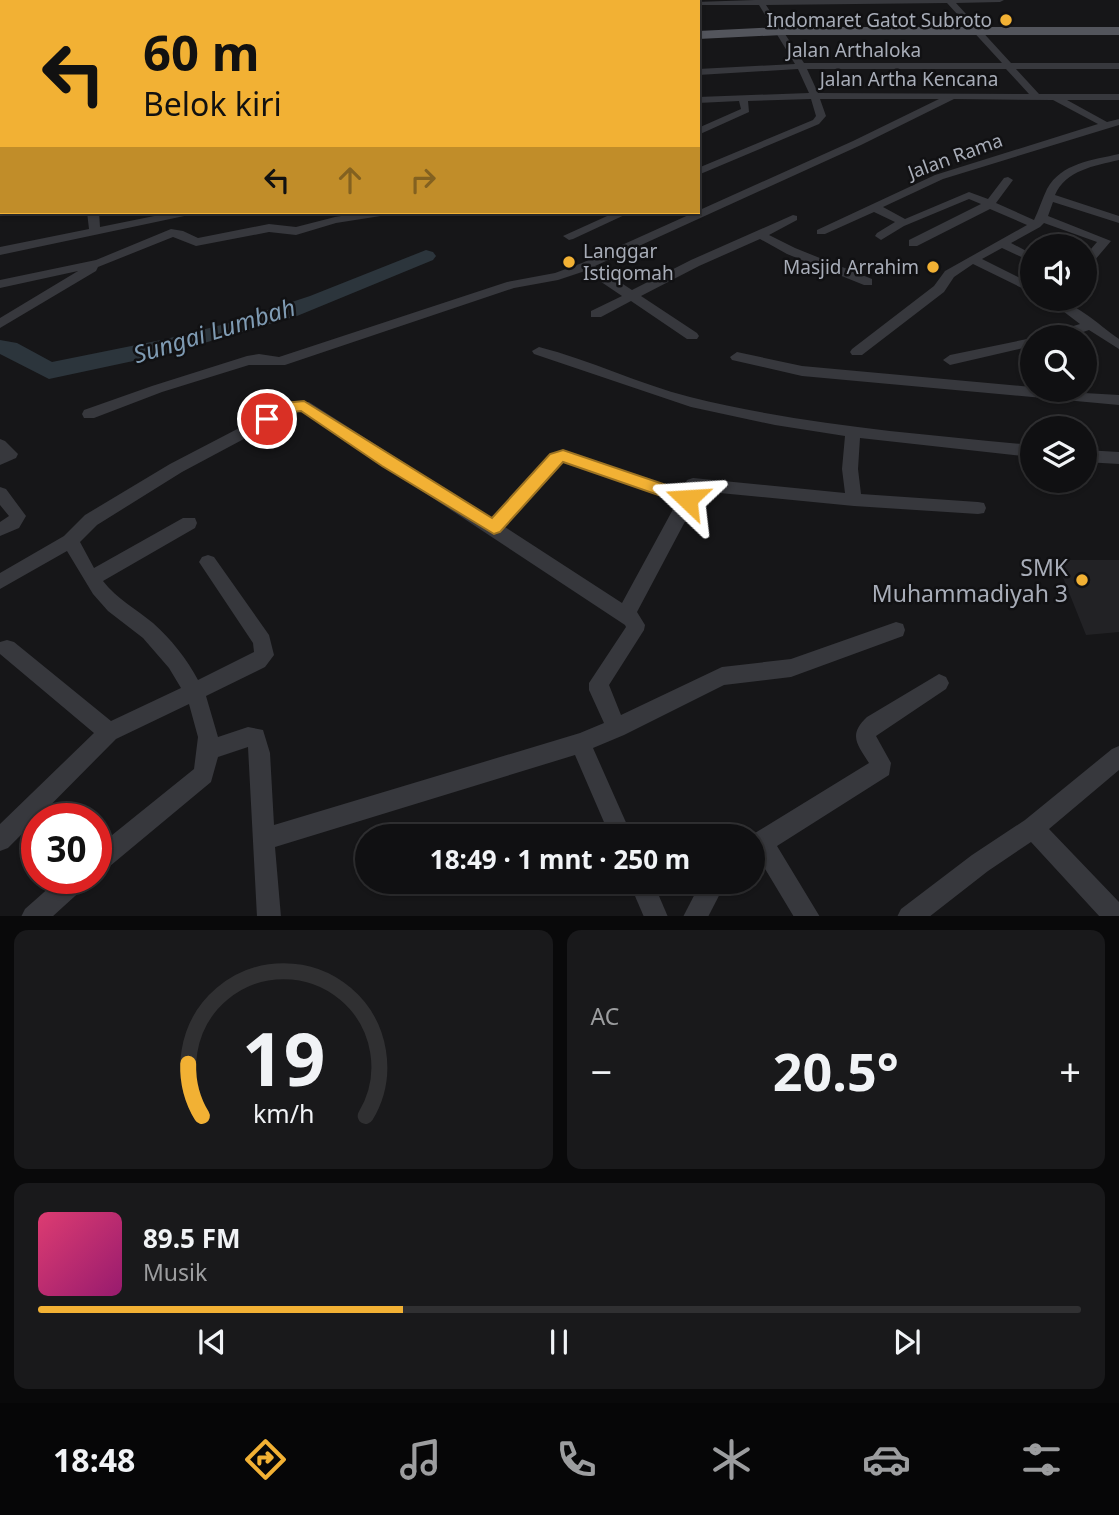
<!DOCTYPE html>
<html lang="id">
<head>
<meta charset="utf-8">
<style>
	body { margin:0; font-family:"Noto Sans",sans-serif; background:#19191b; color:#f1f3f6; height:100vh; display:flex; flex-direction:column; font-size:26px; white-space:nowrap }
	* { box-sizing:border-box; margin:0 }
	p { font-size:23px; color:#9c9d9f }
	.icon { flex:none; width:38px; height:38px; fill:none; stroke:currentColor; stroke-width:2; stroke-linecap:round; stroke-linejoin:round }
	.map { position:relative; height:916px; overflow:hidden }
	.drawer { display:flex; flex-direction:column; gap:14px; padding:14px; background:#09090a; flex:1 }
	.drawer>* { flex:none }
	.banner { position:absolute; left:0px; top:0px; width:700px; height:214px; box-shadow:0 2px 5px #0004,0 0 0 2px #303032; background:#f2b134; color:#111; overflow:hidden }
	.fabs { position:absolute; left:1020px; top:234px; display:grid; gap:14px }
	.fabs a { display:grid; place-items:center; width:77px; height:77px; border-radius:50%; background:#101012; box-shadow:0 2px 5px #0004,0 0 0 2px #303032; font-size:35px }
	.speed { position:absolute; left:21px; top:803px; display:flex; gap:14px; font-size:35px; font-weight:700; text-align:center }
	.speed>* { display:grid; place-content:center; width:91px; height:91px; border-radius:50%; background:#101012; box-shadow:0 2px 5px #0004,0 0 0 2px #303032; line-height:1 }
	.speed .limit { border:10px solid #d22; background:#fff; color:#111 }
	.pin { position:absolute; display:grid; place-items:center; width:60px; height:60px; color:#fff; margin:-30px; border:4px solid #fff; border-radius:50%; box-shadow:0 2px 7px #0007 }
	.me { position:absolute; width:77px; margin:-38px; rotate:290deg; stroke-linejoin:round; filter:drop-shadow(0 0 5px #0008) }
	.turn { display:flex; align-items:center; gap:24px; height:147px; padding:0 28px; font-size:32px }
	.turn .icon { width:91px; height:91px; stroke-width:2.5 }
	.turn b { display:block; font-size:49px; line-height:60px }
	.lanes { display:flex; align-items:center; height:66px; padding:0 28px; background:#0003; justify-content:center; gap:35px; direction:ltr }
	.lanes .off { opacity:.35 }
	.big { font-size:52px; font-weight:700; line-height:1.1 }
	.drawer .card { flex:1; display:flex; flex-direction:column; justify-content:center; gap:10px; min-width:0; padding:0 24px; border-radius:14px; background:#19191b }
	.drawer .dial { align-items:center; gap:0 }
	.dial svg { height:182px; overflow:visible; fill:none; stroke:#303032; stroke-width:7; stroke-linecap:round; text-anchor:middle }
	.dial text { fill:#f1f3f6; stroke:none }
	.song { display:flex; align-items:center; gap:21px }
	.cover { width:84px; height:84px; border-radius:10px; background:linear-gradient(135deg,hsl(340 70% 55%),hsl(320 70% 35%)) }
	.played { height:7px; border-radius:4px; background:linear-gradient(90deg,#f2b134 35%,#303032 35%) }
	.keys { display:flex; justify-content:space-around; direction:ltr }
	.heat { display:flex; justify-content:space-between; align-items:center; font-size:38px; direction:ltr }
	.drawer .tiles { flex:1; display:grid; gap:14px; grid-template-columns:1fr 1fr }
	.card:last-child { grid-column:span 2 }
	.trip { position:absolute; left:355px; top:824px; width:410px; height:70px; border-radius:35px; background:#101012; box-shadow:0 2px 5px #0004,0 0 0 2px #303032; font-weight:700; line-height:70px; text-align:center }
	.dock { display:flex; height:112px; justify-content:space-around; align-items:center; background:#060607; color:#9c9d9f }
	.dock .icon { width:49px; height:49px }
	.dock .active { color:#f2b134 }
	.dock b { font-size:32px; color:#f1f3f6 }
	.map>svg:first-child { display:block }
	.built { fill:#222225 }
	.lines { fill:none; stroke-linecap:round; stroke-linejoin:round }
	.stream { stroke:#2c353c; stroke-width:2.5 }
	.river { fill:#2c353c; fill-rule:evenodd }
	.street { fill:#37383d; fill-rule:evenodd }
	.primary { fill:#53555c; fill-rule:evenodd }
	.route { fill:#f2b134; stroke:#9d7322; stroke-width:2 }
	.poi-dot { fill:#f2b134; stroke:#111113; stroke-width:2.5 }
	.labels { text-anchor:middle; dominant-baseline:central; stroke-width:5; stroke-linejoin:round; paint-order:stroke }
	.far-poi-label { font-size:19px; fill:#a8adb8; stroke:#111113; text-anchor:end }
	.far-street-label { font-size:19px; fill:#a8adb8; stroke:#111113 }
	.poi-label { font-size:23px; fill:#a8adb8; stroke:#111113; text-anchor:end }
	.water-label { font-size:24px; font-style:italic; fill:#7f9bb3; stroke:#111113 }
</style>
</head>
<body>
<div class="map">
<svg width="1119" height="917" viewBox="0 0 1119 917">
	<rect width="100%" height="100%" fill="#161618"/>
	<path class="built" d="M1056 560H1119V632L1086 635Z"/>
	<g class="lines">
		<path class="stream" d="M219 2 233 0"/>
		<path class="river" d="M426 250 433 252 436 256 433 260 297 316 166 354 49 379 0 354V340L17 343 52 362 166 339 225 324 310 296Z"/>
		<g class="street">
			<path d="M8 0H16L7 2Z"/>
			<rect x="68" y="0" width="8" height="2"/>
			<rect x="122" y="0" width="8" height="2"/>
			<path d="M179 0H187L188 2H180Z"/>
			<path d="M213 0H221L222 2H214Z"/>
			<path d="M248 0H268L245 2Z"/>
			<path d="M332 0H340L341 2H333Z"/>
			<path d="M428 0H452L425 2Z"/>
			<path d="M755 0H1004L1000 2 956 3 1011 63H1119V69H1016L1039 94H1119V100H1067L1107 122 1119 119V125L943 179 883 207 905 219 969 192 988 199 1004 178 1008 177 1013 180 996 203 1034 220C1039 210 1042 199 1047 189 1061 163 1093 160 1119 154V160C1094 166 1066 170 1055 195L1119 216V223L1053 202 1048 216 1111 241 1089 267 1085 268V256L1097 242 1044 223 1040 227 1011 243 1032 254V262L1002 248 982 259 1032 284V293L973 264 954 277 944 292 862 355H852L850 352 852 349 934 286 945 271 1027 225 990 209 917 246H909V240L981 204 969 199 904 226 881 240 875 236 877 233 895 222 874 212 825 234H817V230L935 175 1098 124 1053 100 954 99 861 145 595 266 632 290 691 260 793 215 797 216V220L769 235 795 248 872 279V285H864L787 254 760 239 699 266 641 296 697 333 699 336 697 339H687L631 301 601 317H591V311L622 296 585 271 558 280 514 288 285 365H249L162 392 94 418H84L82 414 84 410 152 386 247 356 259 354 279 357 507 282 555 273 582 263 853 141 939 99H820L826 116 819 124 698 175V168L813 120 816 116 811 99 748 101 749 112 698 135V128L741 109 739 101 698 103V97L809 93 798 69 698 75V69L795 64 759 5H698V2H695ZM947 3 1002 63H804L766 5ZM807 69H1006L1029 94 818 93Z"/>
			<rect x="0" y="30" width="2" height="4"/>
			<rect x="0" y="51" width="2" height="6"/>
			<rect x="0" y="85" width="2" height="6"/>
			<rect x="0" y="109" width="2" height="6"/>
			<rect x="0" y="135" width="2" height="6"/>
			<path d="M87 212H99L100 227 174 212H195L189 215 0 255V247L89 229Z"/>
			<path d="M366 212H393L387 215 336 223 296 235 269 232 196 246 173 237 98 267 96 271 0 328V318L78 271 0 288V280L96 260 171 229 183 231 198 238 269 224 296 227 335 217Z"/>
			<path d="M616 212H631L573 239 569 240 563 236Z"/>
			<path d="M1047 299C1074 299 1097 324 1119 339V349L1089 330 1065 338H1042L1044 335 1080 324Z"/>
			<path d="M1032 338V346L950 365 943 360 950 355Z"/>
			<path d="M539 347C590 360 639 384 690 397 802 425 918 434 1032 445V457L860 438 858 469 861 494 978 502 984 503 986 508 984 513 978 514 854 506 699 491 689 514 637 612 645 625 644 630 609 685 621 715 722 667 791 659 896 622 903 624 905 630 903 636 791 677 724 685 624 735 593 748 632 836H610L575 755 275 847 281 917H257L248 747 218 757 211 782 104 871 96 874V848L194 769 198 737 189 704 116 739 8 848 0 851V824L94 733 0 654V642L7 640 14 642 111 721 181 688 169 668 143 638 108 611 93 594 67 551 0 589V573L64 536 85 515 170 464 289 402H309L492 519 549 455 563 450 682 491 687 480 693 478 845 493 842 469 845 436 775 425 691 407 534 354 532 351ZM296 411H301L625 625 626 627 589 683V690L604 723 580 733 274 825 270 753 263 730 248 727 218 737 206 696 265 667 274 655 269 635 214 557 208 555 202 557 199 562 253 643 254 652 198 680C187 659 171 639 153 623 136 609 117 599 103 581L195 528 197 523 195 518H183L94 568 80 542 97 525 182 472ZM563 462 677 502 622 603 505 527Z"/>
			<path d="M737 352 802 366 1032 387V390L1119 395V405L802 376 732 360 730 357Z"/>
			<path d="M0 439 5 441 18 454 16 458 0 465Z"/>
			<path d="M1085 450 1119 452V464L1085 462Z"/>
			<path d="M0 487 6 489 26 516 19 528 0 536V522L9 516 0 505Z"/>
			<path d="M939 674 946 677 949 683 946 689 876 736 891 763 889 775 777 846 820 917H794L758 857 752 859V836H750L869 763C857 744 848 735 867 717Z"/>
			<path d="M1119 746V770L1049 829 1119 902V917H1100L1031 842 988 871 929 917H897L901 909 972 855 1025 820 1112 749Z"/>
			<path d="M60 878H89L86 886 52 917H21L25 909Z"/>
			<path d="M629 882H653L668 917H644Z"/>
			<path d="M701 882H726L708 917H683Z"/>
		</g>
		<g class="primary">
			<path d="M782 27H1119V35H782L698 39V31Z"/>
			<rect x="0" y="118" width="2" height="10"/>
		</g>
	</g>
	<path class="route" d="M304 401 492 518 550 454 563 450 693 494 696 499 687 505 563 462 500 532 494 534 382 466 301 411 292 412 267 424 259 419 284 403Z"/>
	<g class="poi-dot">
		<circle cx="1006" cy="20" r="7"/>
		<circle cx="569" cy="262" r="7"/>
		<circle cx="933" cy="267" r="7"/>
		<circle cx="1082" cy="580" r="7"/>
	</g>
	<g class="labels">
		<g class="far-poi-label">
			<text x="992" y="20">Indomaret Gatot Subroto</text>
			<text x="583" y="251" text-anchor="start">Langgar<tspan x="583" dy="22">Istiqomah</tspan></text>
			<text x="919" y="267">Masjid Arrahim</text>
		</g>
		<g class="far-street-label">
			<text x="854" y="50">Jalan Arthaloka</text>
			<text x="909" y="79">Jalan Artha Kencana</text>
			<text transform="translate(955 156) rotate(-20)">Jalan Rama</text>
		</g>
		<g class="poi-label">
			<text x="1068" y="567">SMK<tspan x="1068" dy="26">Muhammadiyah 3</tspan></text>
		</g>
		<g class="water-label">
			<text transform="translate(214 330) rotate(-17)">Sungai Lumbah</text>
		</g>
	</g>
</svg>
<div class="fabs">
<a><svg class="icon" aria-label="sound" viewBox="0 0 24 24"><path d="M4 9h4l5-4v14l-5-4H4zM17 9q2 3 0 6"/></svg></a>
<a><svg class="icon" aria-label="search" viewBox="0 0 24 24"><circle cx="10" cy="10" r="6"/><path d="M15 15l6 6"/></svg></a>
<a><svg class="icon" aria-label="layers" viewBox="0 0 24 24"><path d="M12 4l9 5-9 5-9-5zM3 14l9 5 9-5"/></svg></a>
</div>
<div class="speed"><div class="limit">30</div></div>
<div class="pin" style="left:267px;top:419px;background:#d93025"><svg class="icon" aria-label="arrive" viewBox="0 0 24 24"><path d="M6 21V4h12l-3 4 3 4H6"/></svg></div>
<svg class="me" style="left:687px;top:499px" viewBox="-20 -20 40 40"><path d="M0-17L14 15 0 8-14 15z" fill="#f2b134" stroke="#fff" stroke-width="4"/></svg>
<div class="trip">18:49 · 1 mnt · 250 m</div>
<div class="banner">
<div class="turn"><svg class="icon" aria-label="left" viewBox="0 0 24 24"><path d="M17 20v-9H6M10 6l-5 5 5 5"/></svg><div><b>60 m</b>Belok kiri</div></div>
<div class="lanes"><svg class="icon" aria-label="left" viewBox="0 0 24 24"><path d="M17 20v-9H6M10 6l-5 5 5 5"/></svg><svg class="icon off" aria-label="ahead" viewBox="0 0 24 24"><path d="M12 20V5M6 11l6-6 6 6"/></svg><svg class="icon off" aria-label="right" viewBox="0 0 24 24"><path d="M7 20v-9h11M14 6l5 5-5 5"/></svg></div>
</div>
</div>
<section class="drawer">
<div class="tiles">
<div class="card dial"><svg viewBox="0 0 100 80">
<path d="M14 69A42 42 0 1 1 86 69"/>
<path d="M14 69A42 42 0 0 1 8 46" stroke="#f2b134"/>
<text x="50" y="56" font-size="32" font-weight="700">19</text>
<text x="50" y="72" font-size="11">km/h</text>
</svg></div>
<div class="card"><p>AC</p>
<div class="heat"><a>−</a><b class="big">20.5°</b><a>+</a></div>
</div>
<div class="card">
<div class="song"><i class="cover"></i><div><b>89.5 FM</b><p>Musik</p></div></div>
<div class="played"></div>
<div class="keys"><svg class="icon" aria-label="previous" viewBox="0 0 24 24"><path d="M18 5L8 12l10 7zM5 5v14"/></svg><svg class="icon" aria-label="pause" viewBox="0 0 24 24"><path d="M8 5v14M16 5v14"/></svg><svg class="icon" aria-label="next" viewBox="0 0 24 24"><path d="M6 5l10 7-10 7zM19 5v14"/></svg></div>
</div>
</div>
</section>
<nav class="dock">
<b>18:48</b>
<svg class="icon active" aria-label="directions" viewBox="0 0 24 24"><path d="M12 3l9 9-9 9-9-9zM9 14v-3h6M13 9l2 2-2 2"/></svg>
<svg class="icon" aria-label="music" viewBox="0 0 24 24"><path d="M9 18V5l10-2v13"/><circle cx="6" cy="18" r="3"/><circle cx="16" cy="16" r="3"/></svg>
<svg class="icon" aria-label="phone" viewBox="0 0 24 24"><path d="M5 4h4l2 5-3 2q2 4 5 5l2-3 5 2v4C11 20 4 13 5 4z"/></svg>
<svg class="icon" aria-label="climate" viewBox="0 0 24 24"><path d="M12 3v18M4 7l16 10M4 17L20 7"/></svg>
<svg class="icon" aria-label="car" viewBox="0 0 24 24"><path d="M5 17H2v-5l4-1 3-4h7l3 4 3 1v5h-3M9 17h6M6 11h13"/><circle cx="7" cy="17" r="2"/><circle cx="17" cy="17" r="2"/></svg>
<svg class="icon" aria-label="filters" viewBox="0 0 24 24"><path d="M4 7h16M4 17h16"/><circle cx="9" cy="7" r="2"/><circle cx="15" cy="17" r="2"/></svg>
</nav>
</body>
</html>
